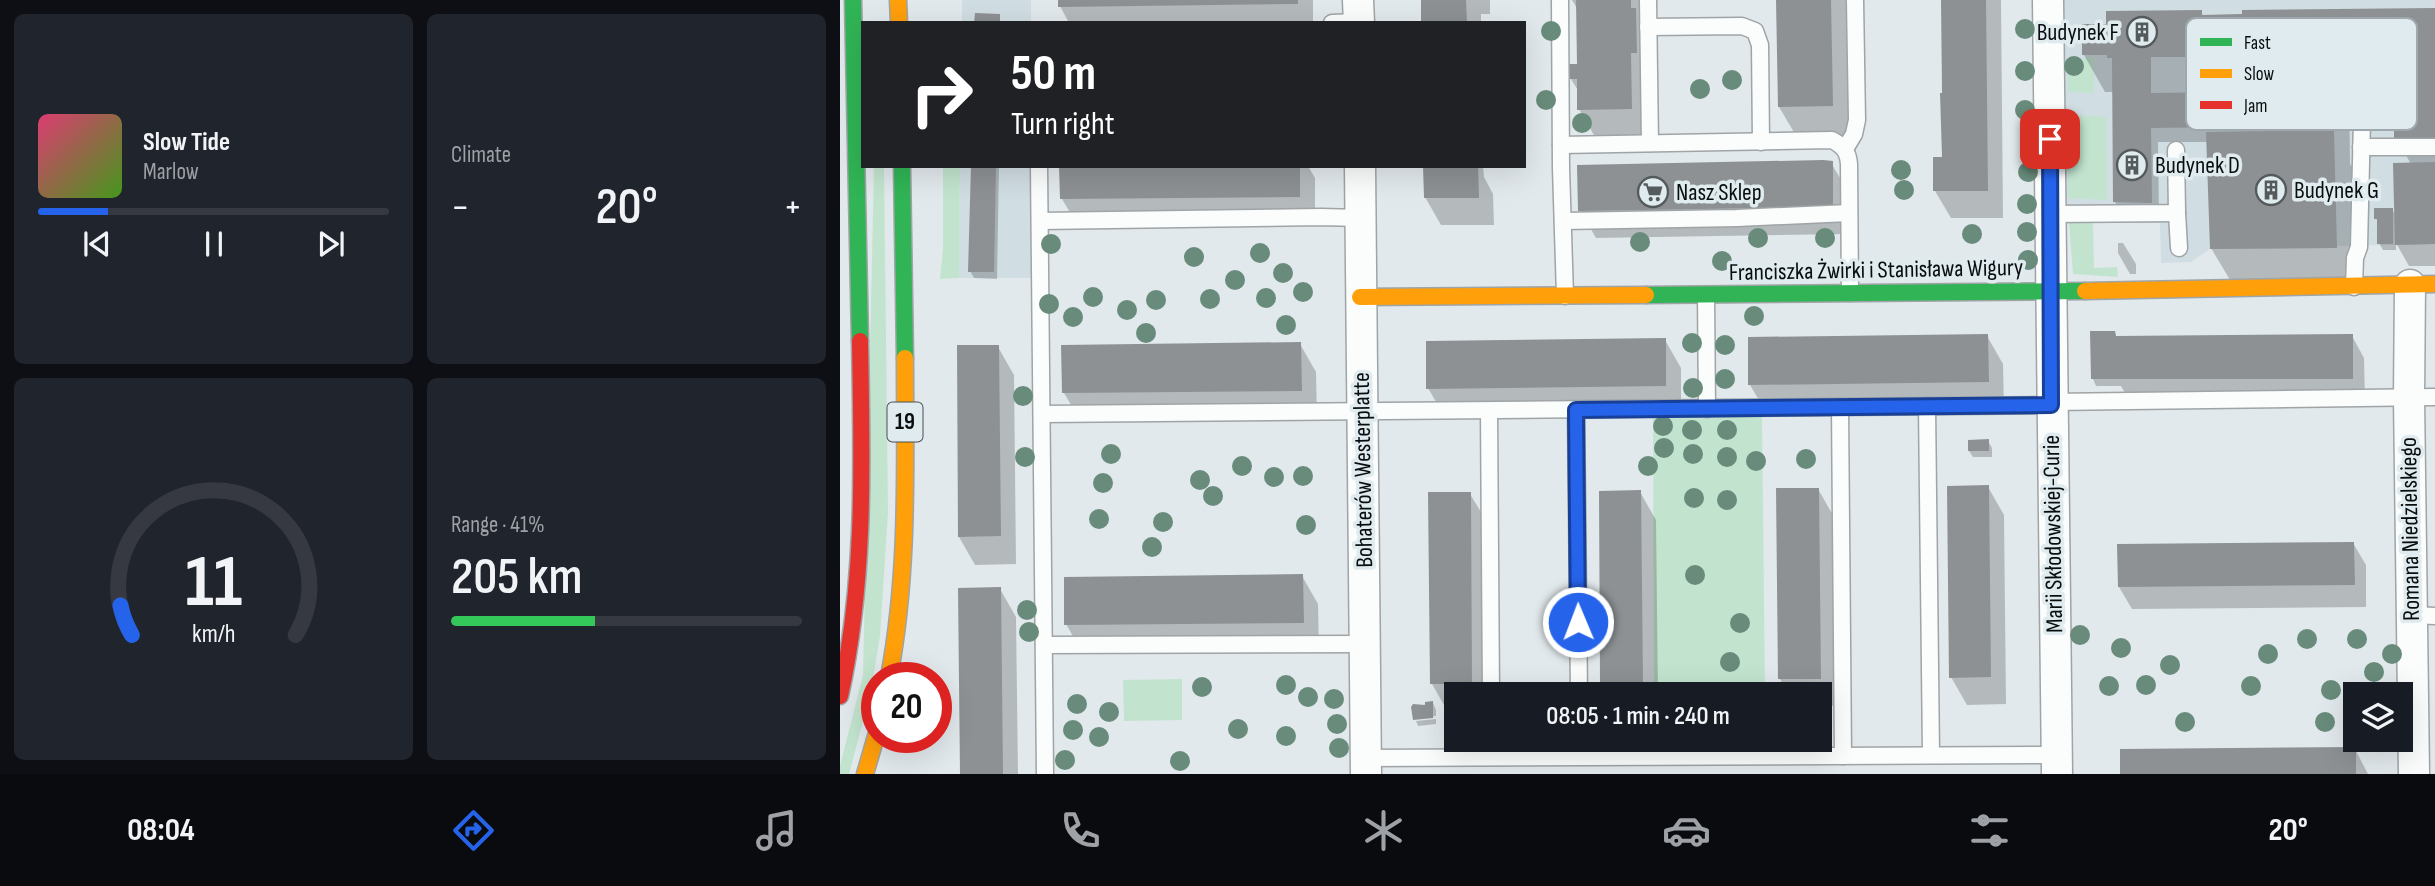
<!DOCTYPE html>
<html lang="en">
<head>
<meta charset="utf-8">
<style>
	body { margin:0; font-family:"Sofia Sans Condensed",sans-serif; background:#20242c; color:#f1f3f6; height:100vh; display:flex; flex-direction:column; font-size:26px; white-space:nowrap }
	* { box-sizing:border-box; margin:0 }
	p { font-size:23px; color:#9ea1a6 }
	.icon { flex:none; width:38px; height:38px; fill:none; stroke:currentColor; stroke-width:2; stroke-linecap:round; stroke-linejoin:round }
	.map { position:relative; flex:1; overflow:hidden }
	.sheet { display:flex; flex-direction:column; gap:14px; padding:14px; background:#0d0f14; width:840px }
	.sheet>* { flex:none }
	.banner { position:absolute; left:21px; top:21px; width:665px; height:147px; border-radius:0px; box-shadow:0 7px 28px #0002; background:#202124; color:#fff; overflow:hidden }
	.tools { position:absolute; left:1503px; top:682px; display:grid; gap:14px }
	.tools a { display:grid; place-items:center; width:70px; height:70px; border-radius:0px; background:#171b24; box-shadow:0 7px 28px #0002; font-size:35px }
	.speed { position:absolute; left:21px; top:662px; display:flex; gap:14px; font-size:35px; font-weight:700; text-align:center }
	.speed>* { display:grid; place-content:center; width:91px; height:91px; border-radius:50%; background:#171b24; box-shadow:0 7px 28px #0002; line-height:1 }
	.speed .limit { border:10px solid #d22; background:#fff; color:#111 }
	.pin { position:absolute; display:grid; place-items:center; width:60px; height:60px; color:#fff; margin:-30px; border-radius:14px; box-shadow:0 4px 10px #0006 }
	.me { position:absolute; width:77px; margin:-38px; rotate:359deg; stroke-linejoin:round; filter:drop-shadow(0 0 5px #0008) }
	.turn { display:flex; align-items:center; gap:24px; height:147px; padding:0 35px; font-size:32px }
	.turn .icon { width:91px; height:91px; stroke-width:2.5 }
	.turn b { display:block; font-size:49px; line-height:60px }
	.big { font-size:52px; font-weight:600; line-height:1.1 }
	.sheet .widget { flex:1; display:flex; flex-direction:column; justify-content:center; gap:10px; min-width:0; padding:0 24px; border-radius:10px; background:#20242c }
	.sheet .dial { align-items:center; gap:0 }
	.dial svg { height:182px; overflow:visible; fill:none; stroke:#363941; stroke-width:7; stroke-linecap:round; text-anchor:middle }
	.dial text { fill:#f1f3f6; stroke:none }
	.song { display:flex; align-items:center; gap:21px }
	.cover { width:84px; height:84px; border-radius:10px; background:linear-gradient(135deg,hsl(340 70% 55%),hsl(100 70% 35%)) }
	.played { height:7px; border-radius:4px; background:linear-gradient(90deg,#2563eb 20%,#363941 20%) }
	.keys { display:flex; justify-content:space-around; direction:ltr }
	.heat { display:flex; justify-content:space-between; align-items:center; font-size:38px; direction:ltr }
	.charge { height:10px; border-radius:5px; background:linear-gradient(90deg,#34c759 41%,#363941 0) }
	.sheet .tiles { flex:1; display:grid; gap:14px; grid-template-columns:repeat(2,1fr) }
	.trip { position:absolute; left:604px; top:682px; width:388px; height:70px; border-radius:0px; background:#171b24; box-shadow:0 7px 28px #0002; font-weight:600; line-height:70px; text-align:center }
	.tabs { display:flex; height:112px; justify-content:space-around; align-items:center; background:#090b0e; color:#9ea1a6 }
	.tabs .icon { width:49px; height:49px }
	.tabs .active { color:#2563eb }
	.tabs b { font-size:32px; color:#f1f3f6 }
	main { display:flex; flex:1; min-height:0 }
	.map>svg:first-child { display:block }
	.built { fill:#d0dde2 }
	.green { fill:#c2e4ce }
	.shadow { fill:#0003; fill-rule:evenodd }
	.building { fill:#8d9193 }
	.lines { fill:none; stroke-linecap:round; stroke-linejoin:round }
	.lane-casing { stroke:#9fa4a6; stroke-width:19 }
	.street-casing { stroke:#9fa4a6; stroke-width:33 }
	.fast-casing { stroke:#9fa4a6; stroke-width:19 }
	.slow-casing { stroke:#9fa4a6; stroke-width:19 }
	.jam-casing { stroke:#9fa4a6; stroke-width:19 }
	.lane { stroke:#fbfcfc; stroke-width:16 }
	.street { stroke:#fbfcfc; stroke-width:30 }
	.fast { stroke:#30b455; stroke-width:16 }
	.slow { stroke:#ff9f0a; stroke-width:16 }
	.jam { stroke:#e5322d; stroke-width:16 }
	.tree { fill:#688b7b }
	.route-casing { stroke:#184099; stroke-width:18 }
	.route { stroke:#2563eb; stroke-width:12 }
	.labels { text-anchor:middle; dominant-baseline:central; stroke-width:7; stroke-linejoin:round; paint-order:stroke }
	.shield { fill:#dfebef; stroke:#495052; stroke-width:2 }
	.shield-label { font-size:23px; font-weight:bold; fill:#090d0e }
	.poi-label { font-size:24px; fill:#090d0e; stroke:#dfebef; text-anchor:start }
	.street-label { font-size:24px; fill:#090d0e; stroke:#dfebef }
	.key { fill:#dfebef; stroke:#9fa8ac; stroke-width:2 }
	.key-label { font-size:19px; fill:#090d0e }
</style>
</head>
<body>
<main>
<section class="sheet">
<div class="tiles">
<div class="widget">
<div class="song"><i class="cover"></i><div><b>Slow Tide</b><p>Marlow</p></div></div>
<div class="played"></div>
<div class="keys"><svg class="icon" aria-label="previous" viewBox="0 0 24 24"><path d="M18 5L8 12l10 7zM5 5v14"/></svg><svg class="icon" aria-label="pause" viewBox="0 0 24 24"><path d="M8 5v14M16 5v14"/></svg><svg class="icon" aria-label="next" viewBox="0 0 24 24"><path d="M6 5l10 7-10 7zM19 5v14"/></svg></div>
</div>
<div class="widget"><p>Climate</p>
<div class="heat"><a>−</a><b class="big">20°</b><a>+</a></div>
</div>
<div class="widget dial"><svg viewBox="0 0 100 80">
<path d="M14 69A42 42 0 1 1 86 69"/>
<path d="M14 69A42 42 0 0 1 9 56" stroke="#2563eb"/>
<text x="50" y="56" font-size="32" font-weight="700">11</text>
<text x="50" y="72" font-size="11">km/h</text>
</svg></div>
<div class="widget"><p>Range · 41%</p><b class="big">205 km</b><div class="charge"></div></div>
</div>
</section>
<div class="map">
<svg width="1595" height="774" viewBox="0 0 1595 774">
	<rect width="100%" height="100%" fill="#e2e9ec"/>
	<g class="built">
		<rect x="122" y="0" width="69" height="23"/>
		<path d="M1221 0H1595V244L1370 249 1351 262 1321 263 1320 223H1223Z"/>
		<path d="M120 166H192L193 278H119Z"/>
	</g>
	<g class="green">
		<path d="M1254 57V93L1228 92 1227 61Z"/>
		<path d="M1227 115 1266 117 1267 200 1228 198Z"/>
		<path d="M34 166H44L48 512 40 636 31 691 9 774H0V766L23 675Z"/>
		<path d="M103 166H120L119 278 100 279 103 249Z"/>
		<path d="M1253 220 1254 268 1277 267 1278 277 1233 274 1229 222Z"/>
		<path d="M922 415 925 695H814L813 417Z"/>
		<path d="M342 679V720L284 721 283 680Z"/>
		<path d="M814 740H925V747L814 749Z"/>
	</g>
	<g class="shadow">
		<path d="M220 0H473V23H229L220 6Z"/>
		<path d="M583 0H650V14H641V23H583Z"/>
		<path d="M732 0H805L807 136 755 137 739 109V92L731 79 738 66V10Z"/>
		<path d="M938 0H1011L1013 143 961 144 939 107Z"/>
		<path d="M1103 0H1161L1163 218H1111L1095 191 1104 159Z"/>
		<path d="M1595 10V266H1569L1556 243V250H1543L1539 243V224L1536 218 1552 209 1556 217 1571 164 1556 138V79L1552 88 1509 89 1510 164 1514 169 1517 284 1393 285 1371 248 1368 142H1318L1319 217 1283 216 1275 202 1274 92H1265L1244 55 1268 26 1361 12 1364 17ZM1382 66H1412L1416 73H1428L1429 133H1416L1418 126 1416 118 1407 103 1383 94Z"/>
		<path d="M991 163 1008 191V234L756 238 740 210Z"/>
		<path d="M133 166H159L157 279 134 278 130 271Z"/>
		<path d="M221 166H468L475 178V224L238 226 222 199Z"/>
		<path d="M585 166H643L644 177 653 194 654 225H601L585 197Z"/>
		<path d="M1278 243H1283L1296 264V274H1290L1278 253Z"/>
		<path d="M1274 332 1277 338 1512 336 1524 358 1525 400 1290 402 1281 386H1256L1253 379Z"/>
		<path d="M1147 336 1163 364 1164 410 926 412 910 385Z"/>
		<path d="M825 340 841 368V414L604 416 588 388Z"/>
		<path d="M460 344 476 372 477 418 240 420 224 393Z"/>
		<path d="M118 347H158L174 375 176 564 135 565 119 537Z"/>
		<path d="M1148 441 1152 448V457H1133L1129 451Z"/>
		<path d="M1148 487 1164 515 1166 704 1127 705 1111 677Z"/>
		<path d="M978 489 994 517 996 706H980V695H949L940 679Z"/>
		<path d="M800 492 816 520 818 695H769L762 681Z"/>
		<path d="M630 494 652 530V695H616V721H613L592 684Z"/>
		<path d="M1513 543 1526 565V607L1292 609 1279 587V546Z"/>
		<path d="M462 576 478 604 479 650 242 652 226 624Z"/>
		<path d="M160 589 176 617 178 774H121Z"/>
		<path d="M593 703 596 710V716L575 718V721L574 707Z"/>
		<path d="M596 719V724L578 726 576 721Z"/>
		<path d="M1515 749 1528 774H1282Z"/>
	</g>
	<g class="building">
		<path d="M218 0H458V4L218 7Z"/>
		<path d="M581 0H626L627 23H581Z"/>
		<path d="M736 0H791V8H796L797 53H791L792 109 737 110V79H730L729 64H737Z"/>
		<path d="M936 0H991L993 106 938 107Z"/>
		<path d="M1101 0H1146L1148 191H1093V157H1102L1100 93H1102Z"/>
		<path d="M1595 8V138L1554 139V68H1558V65L1497 68V51H1489L1490 131H1494L1497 248 1370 249 1366 132 1427 131 1426 52H1362V57H1311V93L1395 92 1403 95 1408 102 1411 110 1410 117 1405 124 1397 127 1311 128 1312 203 1273 202 1272 58H1267V55H1242V24H1266V11L1362 10V15L1402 14V10Z"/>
		<path d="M135 13 160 14V23H134Z"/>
		<path d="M983 160 993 161V207L738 211 737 165Z"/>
		<path d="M1595 162V244L1555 245 1553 163Z"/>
		<path d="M131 166H156L154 272H128Z"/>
		<path d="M219 166H460V197L220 199Z"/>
		<path d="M583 166H638L639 198H584Z"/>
		<path d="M1534 208H1553V244H1537V219H1534Z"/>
		<path d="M1250 331H1275L1276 336 1513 334V379H1251Z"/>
		<path d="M1148 334 1149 382 908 385V337Z"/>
		<path d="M826 338V386L586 389V341Z"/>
		<path d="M461 342 462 391 222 393 221 345Z"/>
		<path d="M117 345H159L161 536 118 537Z"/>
		<path d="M1149 439V451H1128V440Z"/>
		<path d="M1149 485 1151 677 1109 678 1107 486Z"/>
		<path d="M936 488H979L981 679H938Z"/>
		<path d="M801 490 803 682H760L759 491Z"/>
		<path d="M588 492H631L632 684H590Z"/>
		<path d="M1514 542 1515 585 1278 587 1277 544Z"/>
		<path d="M463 574 464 623 224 625V577Z"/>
		<path d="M161 587 163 774H120L118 588Z"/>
		<path d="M593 701V718L573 720 571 707 573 704 585 705V702Z"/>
		<path d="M1516 747V774H1280V749Z"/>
	</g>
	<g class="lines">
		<g class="lane-casing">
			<g id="lane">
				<path d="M720 0 721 168 725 296"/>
				<path d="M808 0 810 143"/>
				<path d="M492 23 518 22"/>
				<path d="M808 27 902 26 915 31 920 45 921 142"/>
				<path d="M721 145 992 140C1003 146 1008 151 1009 164L1010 293"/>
				<path d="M1521 147H1595"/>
				<path d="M1005 149 1014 134 1017 120 1015 0"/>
				<path d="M199 166 205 774"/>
				<path d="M1337 213 1339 248"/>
				<path d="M1211 214 1337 213 1336 150"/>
				<path d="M200 221 481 217 520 218"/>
				<path d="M723 221 897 218 1009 213"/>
				<path d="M1514 287 1515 258 1519 247 1523 77"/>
				<path d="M866 295 867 409"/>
				<path d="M1211 402 1595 397"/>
				<path d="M1087 406 1091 755"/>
				<path d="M1000 407 1003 756"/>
				<path d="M736 410 739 695"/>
				<path d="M649 411 651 695"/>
				<path d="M202 414C538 409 875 410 1211 405"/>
				<path d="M1571 615 1595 616"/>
				<path d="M204 645 525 644"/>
				<path d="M525 758 1217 755"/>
			</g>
		</g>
		<g class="street-casing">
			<g id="street">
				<path d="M518 0 519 23"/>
				<path d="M1208 0C1210 258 1213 516 1217 774"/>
				<path d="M520 166 526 774"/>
				<path d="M1570 285 1569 398 1574 774"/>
			</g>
		</g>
		<g class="fast-casing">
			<g id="fast">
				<path d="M13 0 20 341"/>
				<path d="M62 166 65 358"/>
				<path d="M806 295 1245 291"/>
			</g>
		</g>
		<g class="slow-casing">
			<g id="slow">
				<path d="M58 0 59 23"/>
				<path d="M1245 291 1595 284"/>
				<path d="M520 297 806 295"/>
				<path d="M49 677C69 572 65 465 65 358"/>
				<path d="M25 774 37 733"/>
			</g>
		</g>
		<g class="jam-casing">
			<path id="jam" d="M0 696C26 579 22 460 20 341"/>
		</g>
		<use href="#lane" class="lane"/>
		<use href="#street" class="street"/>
		<use href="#fast" class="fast"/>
		<use href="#slow" class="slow"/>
		<use href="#jam" class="jam"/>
	</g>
	<g class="tree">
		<circle cx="1185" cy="29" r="10"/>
		<circle cx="711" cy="31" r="10"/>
		<circle cx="1234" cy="66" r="10"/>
		<circle cx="1185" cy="71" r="10"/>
		<circle cx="892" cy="80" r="10"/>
		<circle cx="860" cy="89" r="10"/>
		<circle cx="706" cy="100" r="10"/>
		<circle cx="1185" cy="110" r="10"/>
		<circle cx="742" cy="123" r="10"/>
		<circle cx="1061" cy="170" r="10"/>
		<circle cx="1188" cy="172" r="10"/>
		<circle cx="1064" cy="190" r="10"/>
		<circle cx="1187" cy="204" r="10"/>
		<circle cx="1187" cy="232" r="10"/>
		<circle cx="1132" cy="234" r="10"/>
		<circle cx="918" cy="238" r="10"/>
		<circle cx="985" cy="238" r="10"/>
		<circle cx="800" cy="242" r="10"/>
		<circle cx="211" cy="244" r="10"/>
		<circle cx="420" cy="253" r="10"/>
		<circle cx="354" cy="257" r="10"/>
		<circle cx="1188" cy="260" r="10"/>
		<circle cx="882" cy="261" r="10"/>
		<circle cx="443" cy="273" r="10"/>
		<circle cx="395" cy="280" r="10"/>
		<circle cx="463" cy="292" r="10"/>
		<circle cx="253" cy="297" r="10"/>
		<circle cx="426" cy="298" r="10"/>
		<circle cx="370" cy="299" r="10"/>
		<circle cx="316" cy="300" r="10"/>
		<circle cx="209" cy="304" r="10"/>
		<circle cx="287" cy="310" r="10"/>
		<circle cx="914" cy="316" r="10"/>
		<circle cx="233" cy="317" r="10"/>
		<circle cx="446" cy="325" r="10"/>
		<circle cx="306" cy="333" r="10"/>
		<circle cx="852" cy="343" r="10"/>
		<circle cx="885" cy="345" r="10"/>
		<circle cx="885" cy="379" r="10"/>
		<circle cx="853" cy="388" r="10"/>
		<circle cx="183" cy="396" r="10"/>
		<circle cx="823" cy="426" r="10"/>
		<circle cx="852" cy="430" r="10"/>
		<circle cx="887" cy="430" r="10"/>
		<circle cx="824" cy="448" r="10"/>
		<circle cx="271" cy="454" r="10"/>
		<circle cx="853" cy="454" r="10"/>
		<circle cx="185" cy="457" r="10"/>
		<circle cx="887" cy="457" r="10"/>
		<circle cx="966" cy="459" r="10"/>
		<circle cx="916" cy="461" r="10"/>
		<circle cx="402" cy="466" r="10"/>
		<circle cx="808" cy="466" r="10"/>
		<circle cx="463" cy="476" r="10"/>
		<circle cx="434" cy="477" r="10"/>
		<circle cx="360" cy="480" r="10"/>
		<circle cx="263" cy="483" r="10"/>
		<circle cx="373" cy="496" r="10"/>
		<circle cx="854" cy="498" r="10"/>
		<circle cx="887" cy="500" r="10"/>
		<circle cx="259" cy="519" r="10"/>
		<circle cx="323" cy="522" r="10"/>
		<circle cx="466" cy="525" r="10"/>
		<circle cx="312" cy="547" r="10"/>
		<circle cx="855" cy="575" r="10"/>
		<circle cx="187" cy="610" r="10"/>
		<circle cx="900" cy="623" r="10"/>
		<circle cx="189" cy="632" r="10"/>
		<circle cx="1240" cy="635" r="10"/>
		<circle cx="1467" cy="639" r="10"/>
		<circle cx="1517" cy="639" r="10"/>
		<circle cx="1281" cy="648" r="10"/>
		<circle cx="1428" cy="654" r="10"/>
		<circle cx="1552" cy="654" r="10"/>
		<circle cx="890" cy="662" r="10"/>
		<circle cx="1330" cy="665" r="10"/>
		<circle cx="1534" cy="672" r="10"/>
		<circle cx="446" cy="685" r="10"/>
		<circle cx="1306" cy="685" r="10"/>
		<circle cx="1269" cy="686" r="10"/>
		<circle cx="1411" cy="686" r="10"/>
		<circle cx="362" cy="687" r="10"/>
		<circle cx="1491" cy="690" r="10"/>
		<circle cx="468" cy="697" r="10"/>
		<circle cx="494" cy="699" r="10"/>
		<circle cx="237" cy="704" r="10"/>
		<circle cx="269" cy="712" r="10"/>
		<circle cx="1345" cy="722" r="10"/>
		<circle cx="1485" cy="722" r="10"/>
		<circle cx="497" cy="724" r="10"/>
		<circle cx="398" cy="729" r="10"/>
		<circle cx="233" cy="730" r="10"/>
		<circle cx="446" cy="736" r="10"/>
		<circle cx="259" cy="737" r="10"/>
		<circle cx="499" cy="748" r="10"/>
		<circle cx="225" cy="760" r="10"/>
		<circle cx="340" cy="761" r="10"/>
	</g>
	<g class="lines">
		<g class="route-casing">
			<path id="route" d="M738 622 736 410 1211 405 1210 139"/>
		</g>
		<use href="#route" class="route"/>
	</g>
	<defs>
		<g id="building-ring" transform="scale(1.575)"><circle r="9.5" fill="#dfebef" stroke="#555a5c" stroke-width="1.5"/><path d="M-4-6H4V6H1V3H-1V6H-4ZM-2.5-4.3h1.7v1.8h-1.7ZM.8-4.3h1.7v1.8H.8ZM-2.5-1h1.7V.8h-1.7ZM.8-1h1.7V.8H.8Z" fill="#555a5c"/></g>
		<g id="supermarket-ring" transform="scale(1.575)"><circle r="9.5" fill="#dfebef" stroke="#555a5c" stroke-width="1.5"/><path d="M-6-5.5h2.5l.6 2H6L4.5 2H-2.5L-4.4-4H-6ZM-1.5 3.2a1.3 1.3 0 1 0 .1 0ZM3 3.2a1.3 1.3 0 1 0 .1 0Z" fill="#555a5c"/></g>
	</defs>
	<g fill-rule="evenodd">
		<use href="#building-ring" x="1302" y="32"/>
		<use href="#building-ring" x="1292" y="165"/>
		<use href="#building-ring" x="1431" y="190"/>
		<use href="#supermarket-ring" x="813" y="192"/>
	</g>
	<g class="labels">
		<rect class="shield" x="47.5" y="402.5" width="35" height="39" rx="5"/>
		<g class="shield-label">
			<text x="65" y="422">19</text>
		</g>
		<g class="poi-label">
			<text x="1279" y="32" text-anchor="end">Budynek F</text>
			<text x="1315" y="165">Budynek D</text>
			<text x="1454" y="190">Budynek G</text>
			<text x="836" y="192">Nasz Sklep</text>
		</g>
		<g class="street-label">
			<text transform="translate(1036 270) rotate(-1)">Franciszka Żwirki i Stanisława Wigury</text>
			<text transform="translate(523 470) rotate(-91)">Bohaterów Westerplatte</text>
			<text transform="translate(1570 529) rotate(-91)">Romana Niedzielskiego</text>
			<text transform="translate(1213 534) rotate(-91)">Marii Skłodowskiej-Curie</text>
		</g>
	</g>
	<rect x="1346" y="18" width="231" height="112" rx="10" class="key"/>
	<rect x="1360" y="38" width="32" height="8" fill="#30b455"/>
	<rect x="1360" y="69" width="32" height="9" fill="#ff9f0a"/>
	<rect x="1360" y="101" width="32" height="8" fill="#e5322d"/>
	<g class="key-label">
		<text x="1404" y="49">Fast</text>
		<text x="1404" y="80">Slow</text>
		<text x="1404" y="112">Jam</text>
	</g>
</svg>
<div class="tools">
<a><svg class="icon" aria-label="layers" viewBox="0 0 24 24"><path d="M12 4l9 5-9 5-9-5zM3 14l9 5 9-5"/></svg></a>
</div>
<div class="speed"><div class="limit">20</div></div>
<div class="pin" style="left:1210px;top:139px;background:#d93025"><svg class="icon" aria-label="arrive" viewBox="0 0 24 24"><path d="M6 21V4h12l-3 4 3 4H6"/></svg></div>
<svg class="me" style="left:738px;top:622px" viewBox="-20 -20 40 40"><circle r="17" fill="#2563eb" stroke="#fff" stroke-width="3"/><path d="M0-11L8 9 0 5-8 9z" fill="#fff"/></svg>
<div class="trip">08:05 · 1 min · 240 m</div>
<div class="banner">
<div class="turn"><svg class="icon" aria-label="right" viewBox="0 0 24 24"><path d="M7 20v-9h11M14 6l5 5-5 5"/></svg><div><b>50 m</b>Turn right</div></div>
</div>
</div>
</main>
<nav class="tabs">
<b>08:04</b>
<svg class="icon active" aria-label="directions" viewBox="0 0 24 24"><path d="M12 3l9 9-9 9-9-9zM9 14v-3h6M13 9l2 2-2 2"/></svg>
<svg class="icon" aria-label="music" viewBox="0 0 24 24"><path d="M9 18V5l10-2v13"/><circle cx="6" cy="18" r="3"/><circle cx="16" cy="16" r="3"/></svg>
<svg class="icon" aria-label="phone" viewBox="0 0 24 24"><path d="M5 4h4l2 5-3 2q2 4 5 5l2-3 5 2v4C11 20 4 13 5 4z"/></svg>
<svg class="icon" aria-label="climate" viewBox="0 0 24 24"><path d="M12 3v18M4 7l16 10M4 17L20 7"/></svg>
<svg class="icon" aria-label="car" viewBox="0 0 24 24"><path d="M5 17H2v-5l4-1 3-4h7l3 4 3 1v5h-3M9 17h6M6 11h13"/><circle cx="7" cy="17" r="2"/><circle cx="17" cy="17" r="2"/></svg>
<svg class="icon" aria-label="filters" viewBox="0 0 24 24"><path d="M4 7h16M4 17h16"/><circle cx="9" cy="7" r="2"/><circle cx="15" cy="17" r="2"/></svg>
<b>20°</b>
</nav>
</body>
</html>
